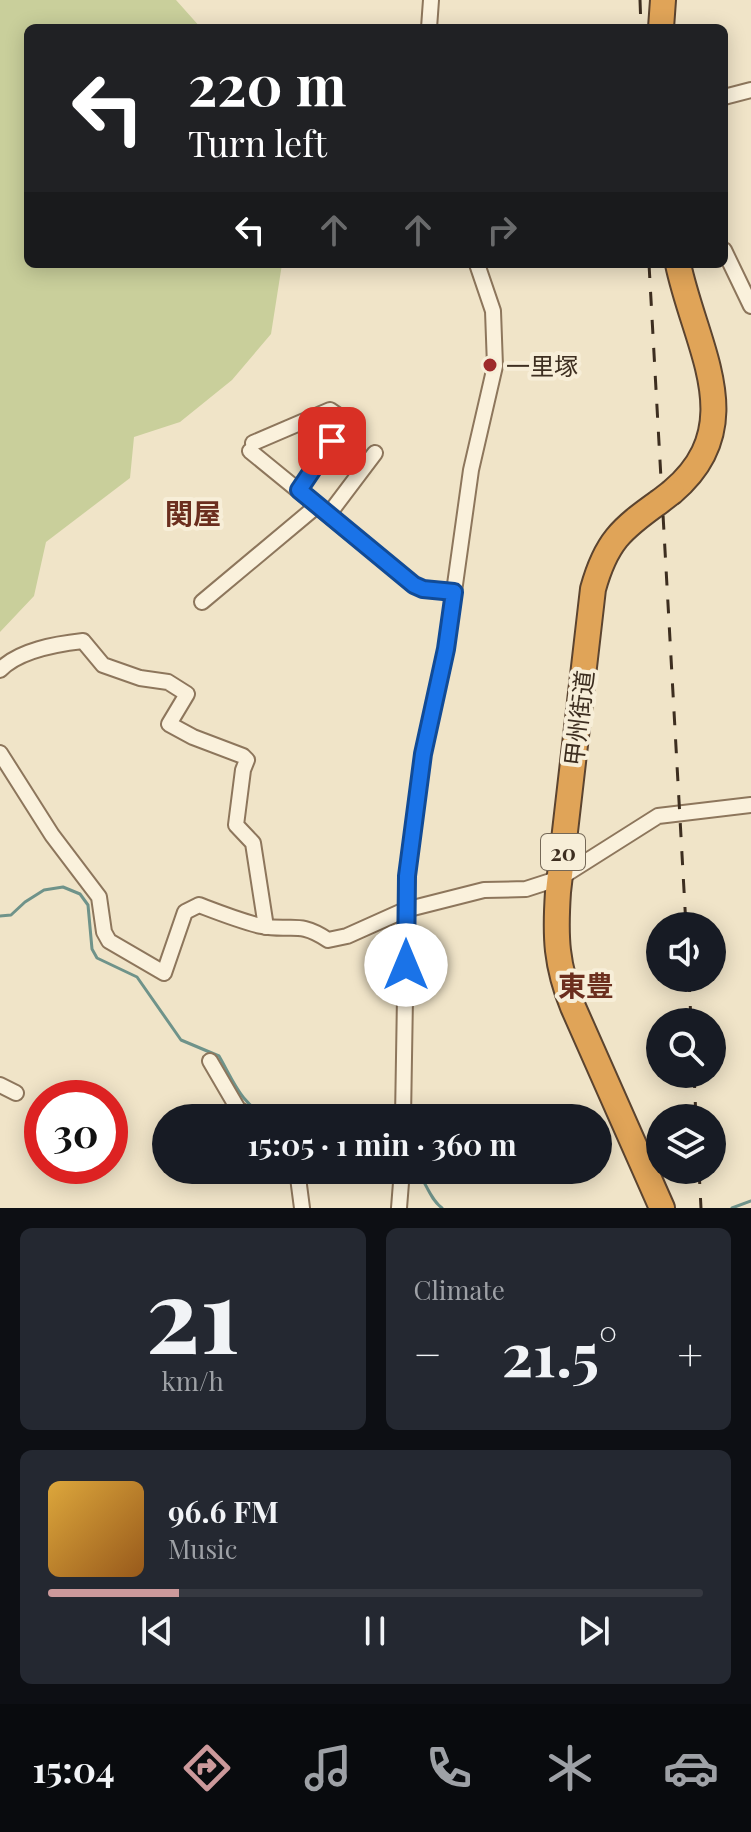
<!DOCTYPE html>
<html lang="en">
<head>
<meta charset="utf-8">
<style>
	body { margin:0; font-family:"Playfair Display","Noto Sans JP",serif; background:#242831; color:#f1f3f6; height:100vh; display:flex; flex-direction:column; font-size:30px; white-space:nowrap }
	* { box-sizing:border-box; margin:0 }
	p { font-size:26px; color:#9ea1a6 }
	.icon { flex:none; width:44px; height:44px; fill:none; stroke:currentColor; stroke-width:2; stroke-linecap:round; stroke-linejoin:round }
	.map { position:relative; height:1208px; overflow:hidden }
	.panel { display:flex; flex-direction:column; gap:20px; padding:20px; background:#0d0f14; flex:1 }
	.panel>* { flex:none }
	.top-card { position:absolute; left:24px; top:24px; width:704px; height:244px; border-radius:12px; box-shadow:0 4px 20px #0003; background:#202124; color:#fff; overflow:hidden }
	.buttons { position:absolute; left:646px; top:912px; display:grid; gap:16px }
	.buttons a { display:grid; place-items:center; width:80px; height:80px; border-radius:50%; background:#171b24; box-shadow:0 4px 20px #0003; font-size:40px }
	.speed { position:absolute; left:24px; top:1080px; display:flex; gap:16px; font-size:40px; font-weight:700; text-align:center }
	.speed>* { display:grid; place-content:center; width:104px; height:104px; border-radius:50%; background:#171b24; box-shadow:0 4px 20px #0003; line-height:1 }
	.speed .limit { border:12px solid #d22; background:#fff; color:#111 }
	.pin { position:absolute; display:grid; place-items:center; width:68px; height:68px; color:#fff; margin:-34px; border-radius:16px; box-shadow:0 4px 12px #0006 }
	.me { position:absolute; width:88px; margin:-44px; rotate:0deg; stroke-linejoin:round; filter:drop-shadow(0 0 6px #0008) }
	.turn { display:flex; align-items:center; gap:28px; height:168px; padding:0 32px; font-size:36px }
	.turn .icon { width:104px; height:104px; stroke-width:2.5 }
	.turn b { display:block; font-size:56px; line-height:68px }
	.lanes { display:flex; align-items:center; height:76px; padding:0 32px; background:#0003; justify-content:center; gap:40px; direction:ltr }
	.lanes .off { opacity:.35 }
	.big { font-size:60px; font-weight:700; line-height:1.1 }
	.panel .tile { flex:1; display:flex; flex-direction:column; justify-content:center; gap:12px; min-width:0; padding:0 28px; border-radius:12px; background:#242831 }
	.panel .dial { align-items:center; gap:0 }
	.dial b { font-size:104px; line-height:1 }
	.song { display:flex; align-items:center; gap:24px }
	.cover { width:96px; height:96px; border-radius:12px; background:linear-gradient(135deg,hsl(40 70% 55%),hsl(30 70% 35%)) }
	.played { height:8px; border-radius:4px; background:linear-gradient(90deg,#cc999b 20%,#363941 20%) }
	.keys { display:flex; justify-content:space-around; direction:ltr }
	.heat { display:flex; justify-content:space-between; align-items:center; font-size:44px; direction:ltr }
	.panel .tiles { flex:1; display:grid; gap:20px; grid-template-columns:1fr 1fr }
	.tile:last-child { grid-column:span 2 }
	.trip { position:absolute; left:152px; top:1104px; width:460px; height:80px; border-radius:40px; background:#171b24; box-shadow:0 4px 20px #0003; font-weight:700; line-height:80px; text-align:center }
	.menu { display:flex; height:128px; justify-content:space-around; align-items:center; background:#090b0e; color:#9ea1a6 }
	.menu .icon { width:56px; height:56px }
	.menu .on { color:#cc999b }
	.menu b { font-size:36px; color:#f1f3f6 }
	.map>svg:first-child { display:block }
	.green { fill:#c9cf9b }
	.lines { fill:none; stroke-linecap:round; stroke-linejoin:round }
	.stream { stroke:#6f938a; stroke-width:3 }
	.street-casing { stroke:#8d765c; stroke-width:18 }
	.highway-casing { stroke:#5b4430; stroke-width:28 }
	.street { stroke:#faf1dc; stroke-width:14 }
	.highway { stroke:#e0a458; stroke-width:24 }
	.rail { stroke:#3d2e20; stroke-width:3; stroke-dasharray:14 14; stroke-linecap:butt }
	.highway-bridge-casing { stroke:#5b4430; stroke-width:28; stroke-linecap:butt }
	.highway-bridge { stroke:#e0a458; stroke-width:24 }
	.route-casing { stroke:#114b97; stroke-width:20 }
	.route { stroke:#1a73e8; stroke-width:14 }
	.poi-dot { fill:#9e2a2b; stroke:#f7eed8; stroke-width:3 }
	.labels { text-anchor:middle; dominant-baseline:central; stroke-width:8; stroke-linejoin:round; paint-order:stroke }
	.shield { fill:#f7eed8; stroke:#756857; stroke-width:2 }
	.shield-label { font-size:22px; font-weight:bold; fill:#3d2e20 }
	.poi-label { font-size:24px; fill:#3d2e20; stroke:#f7eed8; text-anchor:start }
	.street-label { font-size:24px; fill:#3d2e20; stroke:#f7eed8 }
	.quarter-label { font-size:28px; font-weight:bold; fill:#6b2e1e; stroke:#f7eed8 }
</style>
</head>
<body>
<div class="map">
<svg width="751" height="1208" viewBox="0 0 751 1208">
	<rect width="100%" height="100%" fill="#f0e4c8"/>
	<path class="green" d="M0 0H176L201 28H28V264H282L271 334 232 380 180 422 134 437 130 478 46 542 34 596 0 632Z"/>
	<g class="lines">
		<g class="stream">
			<path d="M0 916 11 915 25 902 44 890 63 887 80 894 88 905 92 949 97 958 137 977 181 1040 219 1056C234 1082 241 1105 270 1118"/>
			<path d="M416 1170C427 1183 429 1198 442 1208"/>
			<path d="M732 1208 751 1201"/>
		</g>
		<g class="street-casing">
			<g id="street">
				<path d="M429 28 431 0"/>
				<path d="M724 97 751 90"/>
				<path d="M724 250 751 306"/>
				<path d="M253 443 330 410 349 423 332 441 299 490"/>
				<path d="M250 451 414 585 423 589 454 592"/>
				<path d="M329 514 375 453"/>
				<path d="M202 602 318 505"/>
				<path d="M0 670C19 650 56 644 83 641L103 665 140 678 168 682 187 694 169 724 193 737 243 756 247 760 243 770 236 825 253 843 266 927"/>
				<path d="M0 753 52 835 99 897 104 932 109 941 164 973 185 912 199 905C220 913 240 921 261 926 292 932 298 920 328 940L347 936 405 910 484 890 526 889 560 878 658 816 751 805"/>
				<path d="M210 1061 238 1109 253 1118"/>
				<path d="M0 1085 16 1093"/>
				<path d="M403 1118 407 876 423 754 446 649 471 470 495 366 493 311 477 264"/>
				<path d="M297 1170 302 1208"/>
				<path d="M399 1208 402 1170"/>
			</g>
		</g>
		<g class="highway-casing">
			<g id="highway">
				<path d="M661 28 663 0"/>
				<path d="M672 492C751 425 696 349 678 264"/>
				<path d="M659 502C621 529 606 542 593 589L558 892C555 937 556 965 573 1007L662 1208"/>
			</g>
		</g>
		<use href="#street" class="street"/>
		<use href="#highway" class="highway"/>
		<g class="rail">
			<path d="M640 0 641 28"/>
			<path d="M649 264 686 926"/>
			<path d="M689 978 691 1022"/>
			<path d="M694 1074 696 1118"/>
			<path d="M699 1170 701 1208"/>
		</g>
		<g class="highway-bridge-casing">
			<path id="highway-bridge" d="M659 502 672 492"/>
		</g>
		<use href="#highway-bridge" class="highway-bridge"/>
	</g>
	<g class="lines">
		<g class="route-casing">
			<path id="route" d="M332 441 299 490 414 585 423 589 454 592 446 649 423 754 407 876 406 965"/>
		</g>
		<use href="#route" class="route"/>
	</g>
	<circle class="poi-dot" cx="490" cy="365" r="8"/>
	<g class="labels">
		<rect class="shield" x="541" y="834" width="44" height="36" rx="6"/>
		<g class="shield-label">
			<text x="563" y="852">20</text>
		</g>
		<g class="poi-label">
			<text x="506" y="365">一里塚</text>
		</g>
		<g class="street-label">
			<text transform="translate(578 718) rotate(-83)">甲州街道</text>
		</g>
		<g class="quarter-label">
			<text x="193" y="512">関屋</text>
			<text x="586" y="984">東豊</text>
		</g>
	</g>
</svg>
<div class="buttons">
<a><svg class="icon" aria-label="sound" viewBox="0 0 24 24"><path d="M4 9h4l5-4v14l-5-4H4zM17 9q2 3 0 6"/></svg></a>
<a><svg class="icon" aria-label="search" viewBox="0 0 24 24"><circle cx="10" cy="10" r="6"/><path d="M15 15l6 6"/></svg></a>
<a><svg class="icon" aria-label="layers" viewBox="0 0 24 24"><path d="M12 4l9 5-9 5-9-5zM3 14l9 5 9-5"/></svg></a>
</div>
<div class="speed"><div class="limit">30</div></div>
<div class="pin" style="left:332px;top:441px;background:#d93025"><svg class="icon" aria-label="arrive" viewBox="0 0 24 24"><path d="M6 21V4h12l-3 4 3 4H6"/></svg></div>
<svg class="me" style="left:406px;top:965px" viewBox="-20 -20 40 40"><circle r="19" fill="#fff"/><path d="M0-13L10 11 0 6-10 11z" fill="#1a73e8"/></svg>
<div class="trip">15:05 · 1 min · 360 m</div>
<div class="top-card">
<div class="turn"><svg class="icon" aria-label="left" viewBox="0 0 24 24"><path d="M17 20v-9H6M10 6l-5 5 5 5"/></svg><div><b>220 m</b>Turn left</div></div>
<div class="lanes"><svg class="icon" aria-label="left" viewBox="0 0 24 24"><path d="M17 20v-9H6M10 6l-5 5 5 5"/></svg><svg class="icon off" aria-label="ahead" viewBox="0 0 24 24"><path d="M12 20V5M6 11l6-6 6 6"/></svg><svg class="icon off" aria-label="ahead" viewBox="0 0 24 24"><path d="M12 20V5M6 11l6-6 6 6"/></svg><svg class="icon off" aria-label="right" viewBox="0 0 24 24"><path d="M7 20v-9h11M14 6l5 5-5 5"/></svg></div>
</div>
</div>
<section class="panel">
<div class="tiles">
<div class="tile dial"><b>21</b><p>km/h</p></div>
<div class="tile"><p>Climate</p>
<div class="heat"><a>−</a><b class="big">21.5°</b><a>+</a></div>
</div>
<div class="tile">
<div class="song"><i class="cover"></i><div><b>96.6 FM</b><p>Music</p></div></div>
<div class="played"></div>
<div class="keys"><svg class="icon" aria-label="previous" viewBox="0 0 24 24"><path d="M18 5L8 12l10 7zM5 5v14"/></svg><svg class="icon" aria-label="pause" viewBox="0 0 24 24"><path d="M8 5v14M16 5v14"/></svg><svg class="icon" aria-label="next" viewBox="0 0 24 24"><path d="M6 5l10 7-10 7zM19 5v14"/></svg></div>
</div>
</div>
</section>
<nav class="menu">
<b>15:04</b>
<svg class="icon on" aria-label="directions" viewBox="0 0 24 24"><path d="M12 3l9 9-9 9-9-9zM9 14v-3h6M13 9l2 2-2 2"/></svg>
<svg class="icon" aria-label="music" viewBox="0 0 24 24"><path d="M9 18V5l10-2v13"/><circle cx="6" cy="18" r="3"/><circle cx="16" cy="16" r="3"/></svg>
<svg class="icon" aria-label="phone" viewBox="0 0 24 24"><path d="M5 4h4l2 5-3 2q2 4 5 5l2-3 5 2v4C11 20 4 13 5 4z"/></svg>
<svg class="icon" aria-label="climate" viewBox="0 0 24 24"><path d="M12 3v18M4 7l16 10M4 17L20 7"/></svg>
<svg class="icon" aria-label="car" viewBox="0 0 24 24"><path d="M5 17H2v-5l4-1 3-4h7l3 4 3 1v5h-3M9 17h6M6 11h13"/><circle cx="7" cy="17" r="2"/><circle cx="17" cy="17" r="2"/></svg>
</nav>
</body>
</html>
